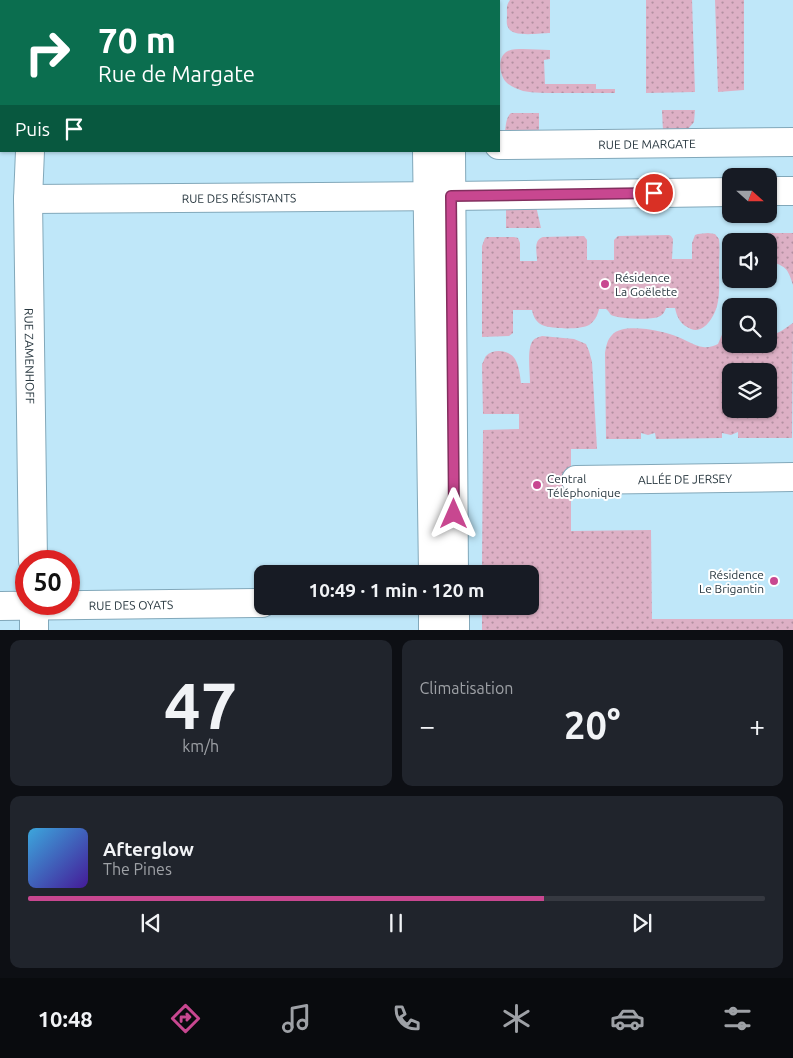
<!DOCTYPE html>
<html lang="fr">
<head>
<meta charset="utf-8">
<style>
	body { margin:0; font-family:Ubuntu,sans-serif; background:#20242c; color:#f1f3f6; height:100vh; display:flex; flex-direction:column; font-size:19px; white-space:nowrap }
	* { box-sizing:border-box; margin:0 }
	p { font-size:16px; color:#9ea1a6 }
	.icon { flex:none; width:28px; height:28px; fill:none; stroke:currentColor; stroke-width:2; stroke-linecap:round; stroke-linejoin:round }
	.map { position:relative; height:630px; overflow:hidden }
	.panel { display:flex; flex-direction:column; gap:10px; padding:10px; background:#0d0f14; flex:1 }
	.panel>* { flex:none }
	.banner { position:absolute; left:0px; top:0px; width:500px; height:152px; box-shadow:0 1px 4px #0004; background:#0b6e4f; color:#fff; overflow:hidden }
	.needle { width:32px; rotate:111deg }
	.controls { position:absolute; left:722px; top:168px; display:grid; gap:10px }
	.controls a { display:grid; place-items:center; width:55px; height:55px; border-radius:10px; background:#171b24; box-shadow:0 1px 4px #0004; font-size:25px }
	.speed { position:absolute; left:15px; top:550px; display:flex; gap:10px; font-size:25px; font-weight:700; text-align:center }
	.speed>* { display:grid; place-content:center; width:65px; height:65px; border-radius:50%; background:#171b24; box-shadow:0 1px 4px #0004; line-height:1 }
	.speed .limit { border:8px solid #d22; background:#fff; color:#111 }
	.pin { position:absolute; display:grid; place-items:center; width:42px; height:42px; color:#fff; margin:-21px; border:2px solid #fff; border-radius:50%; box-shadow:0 1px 5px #0007 }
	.me { position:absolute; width:55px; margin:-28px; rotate:0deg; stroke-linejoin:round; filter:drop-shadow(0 0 4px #0008) }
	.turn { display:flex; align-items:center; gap:18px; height:105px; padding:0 15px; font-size:22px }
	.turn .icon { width:65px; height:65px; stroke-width:2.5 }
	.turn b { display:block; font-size:35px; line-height:42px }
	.then { display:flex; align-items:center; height:48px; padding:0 15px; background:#0003; gap:10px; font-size:19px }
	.big { font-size:38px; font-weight:600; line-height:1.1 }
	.panel .widget { flex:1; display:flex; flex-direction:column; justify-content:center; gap:8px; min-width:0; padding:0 18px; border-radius:10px; background:#20242c }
	.panel .dial { align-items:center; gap:0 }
	.dial b { font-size:65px; line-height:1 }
	.song { display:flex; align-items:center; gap:15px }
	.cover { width:60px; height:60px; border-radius:8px; background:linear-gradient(135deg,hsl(200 70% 55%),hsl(260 70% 35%)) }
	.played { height:5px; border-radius:2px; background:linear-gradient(90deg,#c84790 70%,#363941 70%) }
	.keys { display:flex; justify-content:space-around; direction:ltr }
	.heat { display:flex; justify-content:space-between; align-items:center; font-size:28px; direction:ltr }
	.panel .tiles { flex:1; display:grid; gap:10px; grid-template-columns:1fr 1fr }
	.widget:last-child { grid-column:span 2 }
	.trip { position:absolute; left:254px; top:565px; width:285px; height:50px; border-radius:10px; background:#171b24; box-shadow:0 1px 4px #0004; font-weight:600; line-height:50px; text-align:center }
	.tabs { display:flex; height:80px; justify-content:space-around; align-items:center; background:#090b0e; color:#9ea1a6 }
	.tabs .icon { width:35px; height:35px }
	.tabs .active { color:#c84790 }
	.tabs b { font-size:22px; color:#f1f3f6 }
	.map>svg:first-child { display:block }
	.grass { fill:url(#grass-dots); fill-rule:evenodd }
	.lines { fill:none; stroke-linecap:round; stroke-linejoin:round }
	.minor-casing { stroke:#82a8ba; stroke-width:30 }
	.secondary-casing { stroke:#82a8ba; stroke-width:30 }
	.minor { stroke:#fff; stroke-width:28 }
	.secondary { stroke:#fff; stroke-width:28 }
	.route-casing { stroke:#822e5e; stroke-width:12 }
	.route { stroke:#c84790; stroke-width:9 }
	.poi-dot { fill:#c84790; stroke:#fff; stroke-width:2 }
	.labels { text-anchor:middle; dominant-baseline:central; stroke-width:4; stroke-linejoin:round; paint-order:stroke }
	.street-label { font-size:12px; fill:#293840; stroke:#fff }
	.poi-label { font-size:12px; fill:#293840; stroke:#fff; text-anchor:start }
</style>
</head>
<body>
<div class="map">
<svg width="793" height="631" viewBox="0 0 793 631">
	<defs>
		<pattern id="grass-dots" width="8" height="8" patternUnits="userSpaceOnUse" patternTransform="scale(1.25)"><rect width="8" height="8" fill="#ddb0c5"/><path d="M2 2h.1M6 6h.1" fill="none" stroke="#b390a1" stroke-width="1.8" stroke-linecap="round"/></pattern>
	</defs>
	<rect width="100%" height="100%" fill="#bfe7f9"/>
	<g class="grass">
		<path d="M510 0H550V33C541 33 511 38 508 27 506 24 507 19 507 15 507 9 506 5 510 0Z"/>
		<path d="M646 0H692L695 92 646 93Z"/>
		<path d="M715 0H744V90L718 92Z"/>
		<path d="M523 49 550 50V59L544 60 545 84H596V89H615V93C596 93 576 93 557 93 546 93 534 93 523 91 517 89 510 86 506 82 499 74 497 56 508 51 512 49 518 49 523 49Z"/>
		<path d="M662 110H695L694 122 688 129 663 131Z"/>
		<path d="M511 113H539V134L505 131C506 125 506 117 511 113Z"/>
		<path d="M536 206 541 228H506V207Z"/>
		<path d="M708 233 715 234 719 239C720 249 719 260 719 270 719 282 720 295 717 306 714 317 704 334 691 329 681 325 677 318 675 308H666C664 313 663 315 658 317 651 320 618 319 611 315 610 314 608 310 606 309H599C598 315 594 322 589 325 581 330 551 329 542 325 536 322 533 316 532 310H513V333L509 336 482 337V246L485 238 487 237H514L518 238 520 243V261H537C537 252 533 240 543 237L584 236 587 240V260H614V240L618 236 669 235 671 236 673 239 672 259H692V243L695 235 698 234Z"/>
		<path d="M756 233H793V285C787 266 786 268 769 260V241H756Z"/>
		<path d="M731 316V344H769V334C779 335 785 328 793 323L792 438H738V432L731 435 722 433V438L656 439 655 433 648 435 641 433V439H606L605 353C606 347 607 340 612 335 623 322 664 331 678 337 686 340 695 346 703 347 708 348 714 346 718 344L729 318ZM731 371H769V409H731Z"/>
		<path d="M542 336 574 339 586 344 589 351 592 362 597 449H571V531L651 530 652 619H793V630H482V606H530V574H482L483 430 519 429V414H483L482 364C483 363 485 357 486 356 493 348 510 350 515 359 519 366 520 375 521 383H530C530 373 527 350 532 342 534 338 539 337 542 336Z"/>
	</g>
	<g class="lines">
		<g class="minor-casing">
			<g id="minor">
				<path d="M34 0V1"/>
				<path id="s1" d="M499 145 793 142"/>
				<path id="s2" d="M30 151 28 199 33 561"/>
				<path d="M769 191H793"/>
				<path id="s3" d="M28 199 451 196 731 192"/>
				<path id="s4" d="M576 480 793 477"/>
				<path d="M34 604V631"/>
				<path id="s5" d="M0 606 262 603"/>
			</g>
		</g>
		<g class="secondary-casing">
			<g id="secondary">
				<path d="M425 0V1"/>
				<path d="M449 0V1"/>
				<path d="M427 151 433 574"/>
				<path d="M451 151 454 574"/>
				<path d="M433 606V631"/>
				<path d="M455 606V631"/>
			</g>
		</g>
		<use href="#minor" class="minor"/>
		<use href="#secondary" class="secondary"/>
	</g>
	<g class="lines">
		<g class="route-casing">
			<path id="route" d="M454 514 451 196 654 193"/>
		</g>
		<use href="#route" class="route"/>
	</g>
	<g class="poi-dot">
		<circle cx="605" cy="284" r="5"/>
		<circle cx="537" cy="485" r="5"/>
		<circle cx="774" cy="581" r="5"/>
	</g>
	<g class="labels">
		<g class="street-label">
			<text stroke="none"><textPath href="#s1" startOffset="148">RUE DE MARGATE</textPath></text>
			<text stroke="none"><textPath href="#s3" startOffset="211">RUE DES RÉSISTANTS</textPath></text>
			<text stroke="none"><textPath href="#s2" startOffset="205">RUE ZAMENHOFF</textPath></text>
			<text stroke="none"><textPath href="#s4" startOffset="109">ALLÉE DE JERSEY</textPath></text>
			<text stroke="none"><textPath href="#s5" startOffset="131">RUE DES OYATS</textPath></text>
		</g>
		<g class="poi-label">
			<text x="615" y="277">Résidence<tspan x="615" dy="14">La Goëlette</tspan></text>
			<text x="547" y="478">Central<tspan x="547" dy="14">Téléphonique</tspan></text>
			<text x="764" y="574" text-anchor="end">Résidence<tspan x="764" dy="14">Le Brigantin</tspan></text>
		</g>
	</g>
</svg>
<div class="controls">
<a><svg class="needle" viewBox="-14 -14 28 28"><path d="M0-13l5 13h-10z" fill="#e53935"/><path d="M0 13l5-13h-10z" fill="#9ea1a6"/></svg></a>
<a><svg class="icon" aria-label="sound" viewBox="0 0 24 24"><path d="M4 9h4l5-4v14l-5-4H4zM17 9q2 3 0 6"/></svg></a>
<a><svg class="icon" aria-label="search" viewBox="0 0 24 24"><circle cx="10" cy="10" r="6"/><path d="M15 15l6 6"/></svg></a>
<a><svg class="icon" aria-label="layers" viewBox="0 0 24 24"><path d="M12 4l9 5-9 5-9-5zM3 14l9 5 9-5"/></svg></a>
</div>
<div class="speed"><div class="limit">50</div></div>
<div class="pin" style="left:654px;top:193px;background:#d93025"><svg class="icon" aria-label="arrive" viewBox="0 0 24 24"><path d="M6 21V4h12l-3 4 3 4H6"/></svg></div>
<svg class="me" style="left:454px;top:514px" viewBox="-20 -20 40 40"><path d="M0-17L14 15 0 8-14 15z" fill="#c84790" stroke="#fff" stroke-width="4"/></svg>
<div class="trip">10:49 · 1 min · 120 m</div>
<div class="banner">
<div class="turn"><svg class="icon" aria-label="right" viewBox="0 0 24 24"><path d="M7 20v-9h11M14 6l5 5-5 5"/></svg><div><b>70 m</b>Rue de Margate</div></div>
<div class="then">Puis<svg class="icon" aria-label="arrive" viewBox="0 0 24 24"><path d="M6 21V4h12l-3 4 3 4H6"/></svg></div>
</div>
</div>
<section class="panel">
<div class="tiles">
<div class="widget dial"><b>47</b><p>km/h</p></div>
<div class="widget"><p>Climatisation</p>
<div class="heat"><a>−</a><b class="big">20°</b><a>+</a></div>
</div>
<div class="widget">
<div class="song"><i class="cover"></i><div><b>Afterglow</b><p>The Pines</p></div></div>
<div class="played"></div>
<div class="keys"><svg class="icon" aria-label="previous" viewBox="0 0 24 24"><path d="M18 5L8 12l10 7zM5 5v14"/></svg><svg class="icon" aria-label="pause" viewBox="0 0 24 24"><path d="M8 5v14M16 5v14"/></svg><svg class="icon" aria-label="next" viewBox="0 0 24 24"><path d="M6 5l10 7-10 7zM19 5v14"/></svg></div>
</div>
</div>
</section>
<nav class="tabs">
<b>10:48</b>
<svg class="icon active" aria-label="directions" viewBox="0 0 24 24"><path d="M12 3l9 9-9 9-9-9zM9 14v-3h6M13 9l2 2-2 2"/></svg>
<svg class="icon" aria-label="music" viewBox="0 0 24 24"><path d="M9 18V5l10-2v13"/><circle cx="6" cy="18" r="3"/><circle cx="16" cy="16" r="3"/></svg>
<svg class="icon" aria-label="phone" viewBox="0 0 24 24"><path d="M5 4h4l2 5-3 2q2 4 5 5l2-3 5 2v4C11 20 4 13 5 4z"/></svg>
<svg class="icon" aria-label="climate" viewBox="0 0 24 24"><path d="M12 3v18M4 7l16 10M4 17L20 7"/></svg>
<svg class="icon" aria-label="car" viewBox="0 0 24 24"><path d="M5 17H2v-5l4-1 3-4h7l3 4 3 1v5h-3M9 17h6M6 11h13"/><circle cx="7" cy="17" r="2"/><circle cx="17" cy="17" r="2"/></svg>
<svg class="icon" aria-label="filters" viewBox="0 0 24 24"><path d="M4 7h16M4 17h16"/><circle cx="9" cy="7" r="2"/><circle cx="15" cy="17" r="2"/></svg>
</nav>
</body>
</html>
